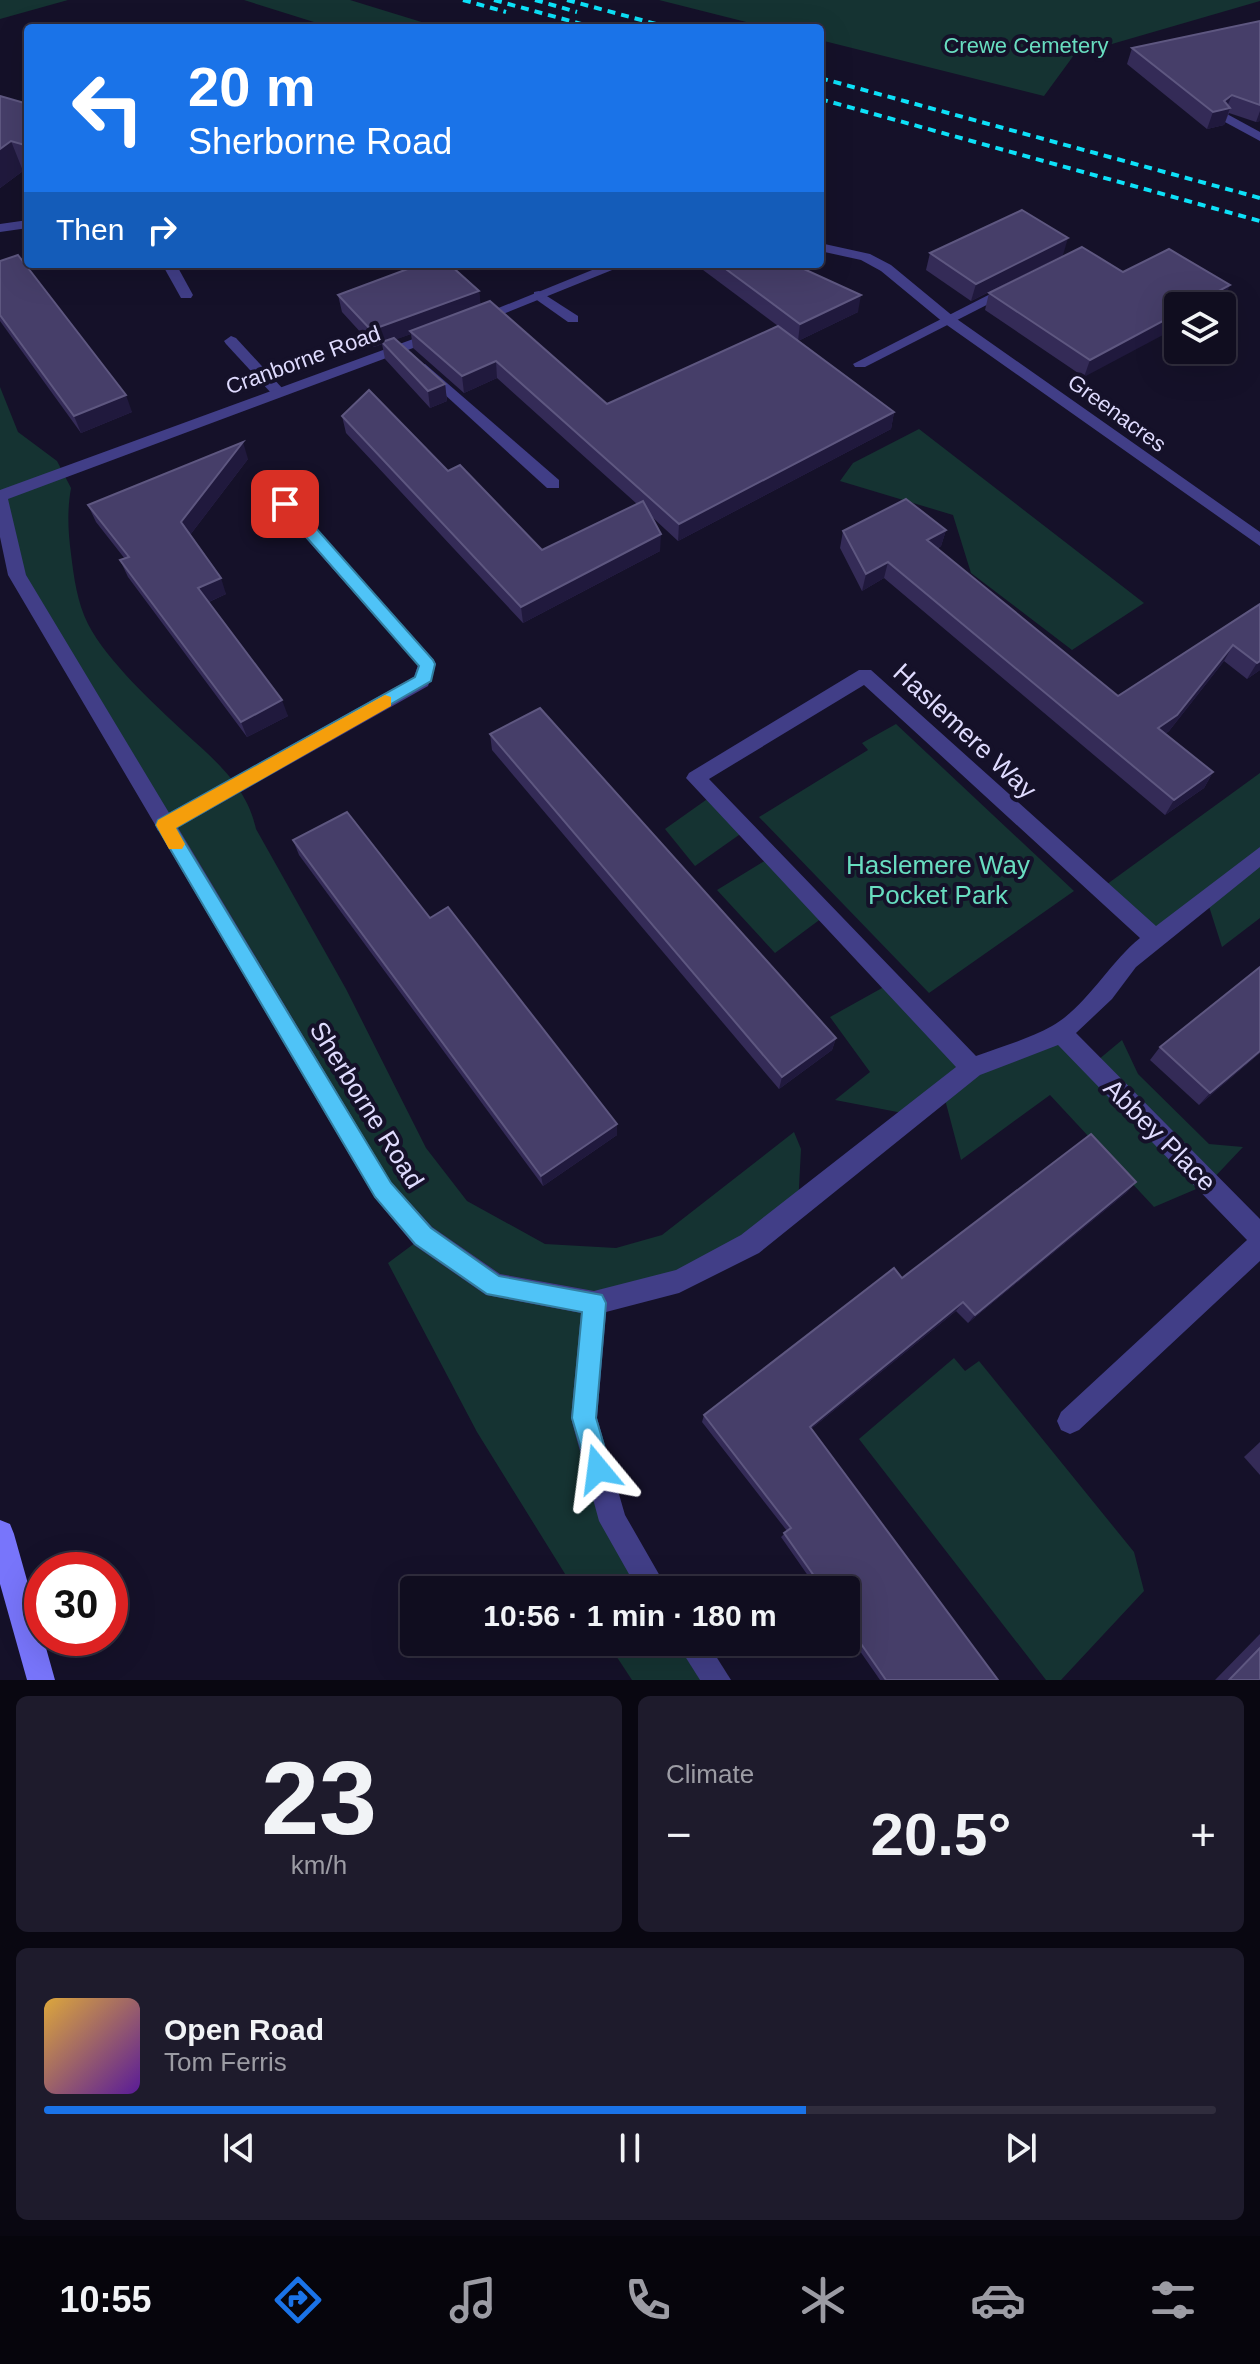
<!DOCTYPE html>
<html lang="en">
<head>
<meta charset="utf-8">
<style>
	body { margin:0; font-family:Helvetica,sans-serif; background:#1e1b2c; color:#f1f3f6; height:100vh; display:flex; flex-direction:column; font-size:30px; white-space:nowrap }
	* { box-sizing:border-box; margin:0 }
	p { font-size:26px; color:#9c9ca4 }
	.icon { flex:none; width:44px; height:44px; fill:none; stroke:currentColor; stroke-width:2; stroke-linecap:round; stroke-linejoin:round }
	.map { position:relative; height:1680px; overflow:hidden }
	.sheet { display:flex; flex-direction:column; gap:16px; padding:16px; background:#090711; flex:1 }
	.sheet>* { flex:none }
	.guide { position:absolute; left:24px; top:24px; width:800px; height:244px; border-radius:8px; box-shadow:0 8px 32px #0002,0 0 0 2px #302d3d; background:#1a73e8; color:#fff; overflow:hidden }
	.tools { position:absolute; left:1164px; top:292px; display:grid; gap:16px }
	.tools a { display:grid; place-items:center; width:72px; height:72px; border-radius:8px; background:#100d1f; box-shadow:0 8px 32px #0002,0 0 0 2px #302d3d; font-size:40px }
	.speed { position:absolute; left:24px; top:1552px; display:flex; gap:16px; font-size:40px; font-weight:700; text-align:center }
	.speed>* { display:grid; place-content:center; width:104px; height:104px; border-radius:50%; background:#100d1f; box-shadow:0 8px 32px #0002,0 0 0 2px #302d3d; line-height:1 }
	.speed .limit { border:12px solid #d22; background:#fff; color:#111 }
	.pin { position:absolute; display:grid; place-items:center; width:68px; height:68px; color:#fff; margin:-34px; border-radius:16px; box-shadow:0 4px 12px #0006 }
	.me { position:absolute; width:88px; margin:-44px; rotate:344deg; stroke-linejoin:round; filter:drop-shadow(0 0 6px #0008) }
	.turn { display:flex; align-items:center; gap:28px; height:168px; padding:0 32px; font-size:36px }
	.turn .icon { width:104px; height:104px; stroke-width:2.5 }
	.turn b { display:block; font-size:56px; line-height:68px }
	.then { display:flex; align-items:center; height:76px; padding:0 32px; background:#0003; gap:16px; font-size:30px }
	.big { font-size:60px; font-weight:600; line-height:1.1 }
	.sheet .tile { flex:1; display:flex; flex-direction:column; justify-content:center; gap:12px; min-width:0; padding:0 28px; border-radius:12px; background:#1e1b2c }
	.sheet .dial { align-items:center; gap:0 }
	.dial b { font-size:104px; line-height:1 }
	.song { display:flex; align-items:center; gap:24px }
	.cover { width:96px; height:96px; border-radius:12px; background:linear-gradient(135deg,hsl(40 70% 55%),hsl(270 70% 35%)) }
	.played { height:8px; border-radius:4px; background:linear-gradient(90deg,#1a73e8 65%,#302d3d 65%) }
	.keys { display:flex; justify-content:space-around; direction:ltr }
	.heat { display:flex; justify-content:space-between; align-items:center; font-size:44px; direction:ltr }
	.sheet .tiles { flex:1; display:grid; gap:16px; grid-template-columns:1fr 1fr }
	.tile:last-child { grid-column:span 2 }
	.trip { position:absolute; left:400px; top:1576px; width:460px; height:80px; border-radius:8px; background:#100d1f; box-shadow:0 8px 32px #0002,0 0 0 2px #302d3d; font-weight:600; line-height:80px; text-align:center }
	.tabs { display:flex; height:128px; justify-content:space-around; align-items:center; background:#06050c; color:#9c9ca4 }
	.tabs .icon { width:56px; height:56px }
	.tabs .selected { color:#1a73e8 }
	.tabs b { font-size:36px; color:#f1f3f6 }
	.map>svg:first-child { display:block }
	.green { fill:#153332 }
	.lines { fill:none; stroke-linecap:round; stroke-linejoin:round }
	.lane { fill:#413e87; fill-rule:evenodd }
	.street { fill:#413e87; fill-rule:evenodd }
	.secondary { fill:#7875fb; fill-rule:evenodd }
	.rail { stroke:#0de1f8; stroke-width:4; stroke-dasharray:8 6; stroke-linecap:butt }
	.wall { fill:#342b57 }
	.shaded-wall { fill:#20193d }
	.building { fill:#463e69; stroke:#5e5780; stroke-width:2 }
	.route { fill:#4fc3f7; stroke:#337fa1; stroke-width:2 }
	.slow { fill:#f59e0b }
	.labels { text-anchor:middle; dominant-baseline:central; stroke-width:8; stroke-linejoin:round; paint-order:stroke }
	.far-park-label { font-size:22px; fill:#68ddc0; stroke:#151129 }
	.far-street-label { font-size:22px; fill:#dfdbfe; stroke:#151129 }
	.street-label { font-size:26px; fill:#dfdbfe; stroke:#151129 }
	.park-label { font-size:26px; fill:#68ddc0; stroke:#151129 }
</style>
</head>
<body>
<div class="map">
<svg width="1260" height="1680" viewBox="0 0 1260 1680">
	<rect width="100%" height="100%" fill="#151129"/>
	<g class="green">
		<path d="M0 0H68L0 19Z"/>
		<path d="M244 0H350L441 28H333Z"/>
		<path d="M659 0H1260V1L1074 55 1044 96 820 40V28H770Z"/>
		<path d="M0 387 18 432 57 461 71 488C67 511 68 530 71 554 74 578 77 602 88 624 107 661 155 705 185 733 216 761 247 787 256 829L346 989 426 1148 467 1201 545 1244 616 1248 662 1235 794 1132 801 1149 798 1206 750 1244 594 1304 584 1418 654 1590H575L477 1432 388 1263 423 1237 17 575 0 499Z"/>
		<path d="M919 429 1144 603 1072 650 971 573 953 515 840 481 853 463Z"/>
		<path d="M896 724 1074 891 929 993 759 817 868 750 862 743Z"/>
		<path d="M1260 773V918L1222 947 1206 897 1154 937 1099 890Z"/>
		<path d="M713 795 746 830 695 866 665 829Z"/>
		<path d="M771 857 826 915 775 953 717 890Z"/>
		<path d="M891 983 972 1068 1061 1033 1092 1065 1122 1040 1138 1074 1209 1144 1243 1147 1208 1184 1154 1207 1050 1095 961 1160 943 1092 913 1115 835 1100 870 1072 830 1017Z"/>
		<path d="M954 1358 965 1371 979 1361 1134 1552 1144 1591 1061 1680H1046L859 1439Z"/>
		<path d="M607 1642H690L717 1680H632Z"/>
	</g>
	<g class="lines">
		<g class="lane">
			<path d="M1227 114 1260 132V141L1223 121 1221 118Z"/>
			<path d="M28 220V228L0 232V224Z"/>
			<path d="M162 264H176L193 295 191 298H181Z"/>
			<path d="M1006 286 1018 289 865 367H855L853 364Z"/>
			<path d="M539 291 578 316V322H568L534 298V292Z"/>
			<path d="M231 336 236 338 283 389V395H273L226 344 224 341Z"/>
			<path d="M425 364 559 480V488H547L420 372 417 369Z"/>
			<path d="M285 498 291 500 433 659 436 664 428 686 172 831H158L155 825 158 819 414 677 418 665 279 508V500Z"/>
		</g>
		<g class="street">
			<path d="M820 243 870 254 891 265 954 317 1260 532V546L944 323 881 271 861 260 820 251Z"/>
			<path d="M607 264H627L481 323 469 320Z"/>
			<path d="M435 331 440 332V338L8 499 26 575 391 1182 432 1227 500 1274 594 1291 676 1270 741 1235 956 1067 686 778 689 773 859 670H871L1156 926 1260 847V867L1136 967 1112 999 1076 1033 1260 1219V1261L1079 1430 1070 1434 1061 1430 1057 1421 1061 1412 1247 1240 1058 1045 980 1075 759 1253 679 1293 606 1312 597 1418 625 1515 668 1590H638L599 1521 571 1418 581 1313 486 1295 414 1245 375 1198 8 575 0 537V490ZM864 685 1140 938C1109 963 1086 1007 1052 1026 1029 1039 1000 1047 976 1056L709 779Z"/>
			<path d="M676 1642H707L731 1680H700Z"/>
		</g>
		<path class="secondary" d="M0 1520 10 1524 14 1534 55 1680H27L0 1584Z"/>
		<g class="rail">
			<path d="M463 0 506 12"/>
			<path d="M494 0 596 28"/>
			<path d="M535 0 577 12"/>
			<path d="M567 0 671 28"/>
			<path d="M820 78 1260 198"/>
			<path d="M820 99 1260 221"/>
		</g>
	</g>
	<g class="wall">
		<path d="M1260 21V121L1256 122 1229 113 1224 125 1207 129 1127 64 1132 48Z"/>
		<path d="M0 96 28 104V172L23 171 0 188Z"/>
		<path d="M930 253 1063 255 971 301 926 270Z"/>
		<path d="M0 261 132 412 81 433 0 321Z"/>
		<path d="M695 264H793L858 312 798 341Z"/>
		<path d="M1123 272 1223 302 1216 306H1178L1084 377 985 310 989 293Z"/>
		<path d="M479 291 480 305 607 404 894 412 891 429 678 541 652 517 660 551 523 623 346 433 342 416 448 471 542 550 637 504 497 378 464 393 413 348 411 334 396 339 445 384 447 401 430 408 385 359 382 344 374 347 342 312 338 295Z"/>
		<path d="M248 459 190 535 226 594 209 602 288 716 247 737 128 577 120 560 125 559 96 522 88 505Z"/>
		<path d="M946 530 941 546 937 549 1118 696 1260 604V670L1247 679 1224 661 1169 731 1165 734 1213 772 1204 788 1165 815 884 578 862 591 840 548 843 531Z"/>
		<path d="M490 734 836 1038 832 1050 779 1089 492 750Z"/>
		<path d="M293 840 430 918 617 1124V1135L543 1186 299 855Z"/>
		<path d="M1160 1047 1260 1053 1199 1105 1150 1060Z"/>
		<path d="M1136 1182 1126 1193 968 1323 956 1311 811 1429 998 1680H880L846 1631V1590H818L781 1537 787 1531 702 1422 704 1415 902 1278Z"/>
		<path d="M1260 1442V1475L1244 1457Z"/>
		<path d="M1260 1634V1680H1215Z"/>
	</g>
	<g class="shaded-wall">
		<path d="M1232 95 1226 109 1230 108 1224 125 1207 129 1213 112Z"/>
		<path d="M1260 111V121L1256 122Z"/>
		<path d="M11 141 23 171 0 188V149Z"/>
		<path d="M1068 238 1063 255 971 301 976 284Z"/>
		<path d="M1230 285 1223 302 1216 306H1191Z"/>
		<path d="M479 291 481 308 410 331 411 334 384 344 382 342V344L374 347 371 330Z"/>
		<path d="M861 295 858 312 798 341 800 324Z"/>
		<path d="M1178 313V327L1084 377 1090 360Z"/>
		<path d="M496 361 497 378 464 393 462 376Z"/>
		<path d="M445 384 447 401 430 408 428 391Z"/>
		<path d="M126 395 132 412 81 433 74 416Z"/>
		<path d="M894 412 891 429 678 541 679 524Z"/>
		<path d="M243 442 248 459 187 539 181 522Z"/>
		<path d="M946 530 941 546 922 557 927 540Z"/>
		<path d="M661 534 660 551 523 623 521 607Z"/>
		<path d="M888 562 884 578 862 591 866 574Z"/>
		<path d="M221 578 226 594 204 604 198 588Z"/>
		<path d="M1233 645 1224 661 1169 731 1150 744 1158 728Z"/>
		<path d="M1260 661V670L1247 679 1257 663Z"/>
		<path d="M282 700 288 716 247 737 241 722Z"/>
		<path d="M1213 772 1204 788 1165 815 1174 800Z"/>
		<path d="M836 1038 832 1050 779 1089 782 1077Z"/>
		<path d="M1260 1051V1053L1199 1105 1210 1093Z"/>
		<path d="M617 1124V1135L543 1186 541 1176Z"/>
		<path d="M1136 1182 1126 1193 968 1323 975 1315Z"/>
		<path d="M963 1302 956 1311 806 1433 810 1427Z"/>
	</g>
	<g class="building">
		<path d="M1260 21V105L1232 95 1224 101 1230 108 1213 112 1132 48Z"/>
		<path d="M0 96 28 104V146L11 141 0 149Z"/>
		<path d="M1022 210 1068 238 976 284 930 253Z"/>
		<path d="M1082 247 1123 272 1169 249 1230 285 1191 306H1178V313L1090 360 989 293Z"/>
		<path d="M18 255 126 395 74 416 0 315V261Z"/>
		<path d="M421 264H449L479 291 371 330 338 295Z"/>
		<path d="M719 264H793L861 295 800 324Z"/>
		<path d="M490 301 607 404 778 326 894 412 679 524 496 361 462 376 410 331Z"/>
		<path d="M394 338 445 384 428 391 382 342Z"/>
		<path d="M369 390 448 471 460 465 542 550 643 501 661 534 521 607 342 416Z"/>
		<path d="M243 442 181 522 221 578 198 588 282 700 241 722 120 560 129 557 88 505Z"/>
		<path d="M906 499 946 530 927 540 1118 696 1260 604V661L1257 663 1233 645 1177 715 1158 728 1213 772 1174 800 888 562 866 574 843 531Z"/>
		<path d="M540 708 836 1038 782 1077 490 734Z"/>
		<path d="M347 812 430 918 448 907 617 1124 541 1176 293 840Z"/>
		<path d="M1260 967V1051L1210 1093 1160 1047Z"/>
		<path d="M1091 1134 1136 1182 975 1315 963 1302 810 1427 998 1680H886L846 1622V1590H824L784 1533 791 1528 704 1415 894 1268 902 1278Z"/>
		<path d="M1260 1648V1680H1229Z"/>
	</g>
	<path class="route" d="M285 498 291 500 433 660 435 664 431 681 176 828 391 1183 431 1228 499 1276 602 1295 606 1303 596 1418 611 1469 607 1478 598 1482 590 1478 572 1418 582 1312 487 1294 415 1244 375 1197 156 825 158 820 415 677 419 666 280 507V500Z"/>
	<path class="slow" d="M385 695 391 697V706L176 828 185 844 182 849H169L156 825 158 820Z"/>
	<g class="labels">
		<g class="far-park-label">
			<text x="1026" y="45">Crewe Cemetery</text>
		</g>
		<g class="far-street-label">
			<text transform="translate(303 360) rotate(-20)">Cranborne Road</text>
			<text transform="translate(1117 413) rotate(36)">Greenacres</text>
		</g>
		<g class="street-label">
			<text transform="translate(965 731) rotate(43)">Haslemere Way</text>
			<text transform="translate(367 1105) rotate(58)">Sherborne Road</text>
			<text transform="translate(1160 1135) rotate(45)">Abbey Place</text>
		</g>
		<g class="park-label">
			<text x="938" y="865">Haslemere Way<tspan x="938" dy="30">Pocket Park</tspan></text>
		</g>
	</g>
</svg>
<div class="tools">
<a><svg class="icon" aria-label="layers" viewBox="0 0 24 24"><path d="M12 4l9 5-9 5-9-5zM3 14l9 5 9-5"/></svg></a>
</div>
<div class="speed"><div class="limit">30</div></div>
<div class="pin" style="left:285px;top:504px;background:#d93025"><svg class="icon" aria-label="arrive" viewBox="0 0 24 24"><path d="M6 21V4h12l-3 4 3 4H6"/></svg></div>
<svg class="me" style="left:598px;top:1469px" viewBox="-20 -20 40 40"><path d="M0-17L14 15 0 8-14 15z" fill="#4fc3f7" stroke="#fff" stroke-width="4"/></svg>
<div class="trip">10:56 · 1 min · 180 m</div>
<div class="guide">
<div class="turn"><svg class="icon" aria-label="left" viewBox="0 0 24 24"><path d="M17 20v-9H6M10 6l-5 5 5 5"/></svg><div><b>20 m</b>Sherborne Road</div></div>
<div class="then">Then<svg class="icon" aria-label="right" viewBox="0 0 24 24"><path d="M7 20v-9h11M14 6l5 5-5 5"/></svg></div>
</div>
</div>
<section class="sheet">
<div class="tiles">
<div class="tile dial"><b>23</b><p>km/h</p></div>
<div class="tile"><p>Climate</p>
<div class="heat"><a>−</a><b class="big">20.5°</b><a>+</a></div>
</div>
<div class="tile">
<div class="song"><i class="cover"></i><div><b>Open Road</b><p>Tom Ferris</p></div></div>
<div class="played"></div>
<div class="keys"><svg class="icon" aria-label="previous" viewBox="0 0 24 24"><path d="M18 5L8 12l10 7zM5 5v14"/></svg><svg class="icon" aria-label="pause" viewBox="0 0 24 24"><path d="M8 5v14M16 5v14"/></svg><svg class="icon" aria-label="next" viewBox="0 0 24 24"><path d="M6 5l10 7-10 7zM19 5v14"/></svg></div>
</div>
</div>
</section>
<nav class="tabs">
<b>10:55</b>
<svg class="icon selected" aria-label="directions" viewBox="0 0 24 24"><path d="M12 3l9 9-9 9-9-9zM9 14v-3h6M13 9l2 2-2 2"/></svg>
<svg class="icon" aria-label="music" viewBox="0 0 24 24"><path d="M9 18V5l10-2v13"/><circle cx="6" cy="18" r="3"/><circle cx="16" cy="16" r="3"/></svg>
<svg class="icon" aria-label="phone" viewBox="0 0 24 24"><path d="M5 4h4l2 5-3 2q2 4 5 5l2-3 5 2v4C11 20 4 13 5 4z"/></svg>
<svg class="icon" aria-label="climate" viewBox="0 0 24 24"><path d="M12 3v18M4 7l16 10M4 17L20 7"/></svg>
<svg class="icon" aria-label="car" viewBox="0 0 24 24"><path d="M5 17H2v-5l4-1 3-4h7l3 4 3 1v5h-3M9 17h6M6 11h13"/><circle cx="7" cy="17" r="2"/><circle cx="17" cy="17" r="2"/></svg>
<svg class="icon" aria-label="filters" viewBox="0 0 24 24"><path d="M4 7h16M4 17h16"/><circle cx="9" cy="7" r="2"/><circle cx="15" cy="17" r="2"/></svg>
</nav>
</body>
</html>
